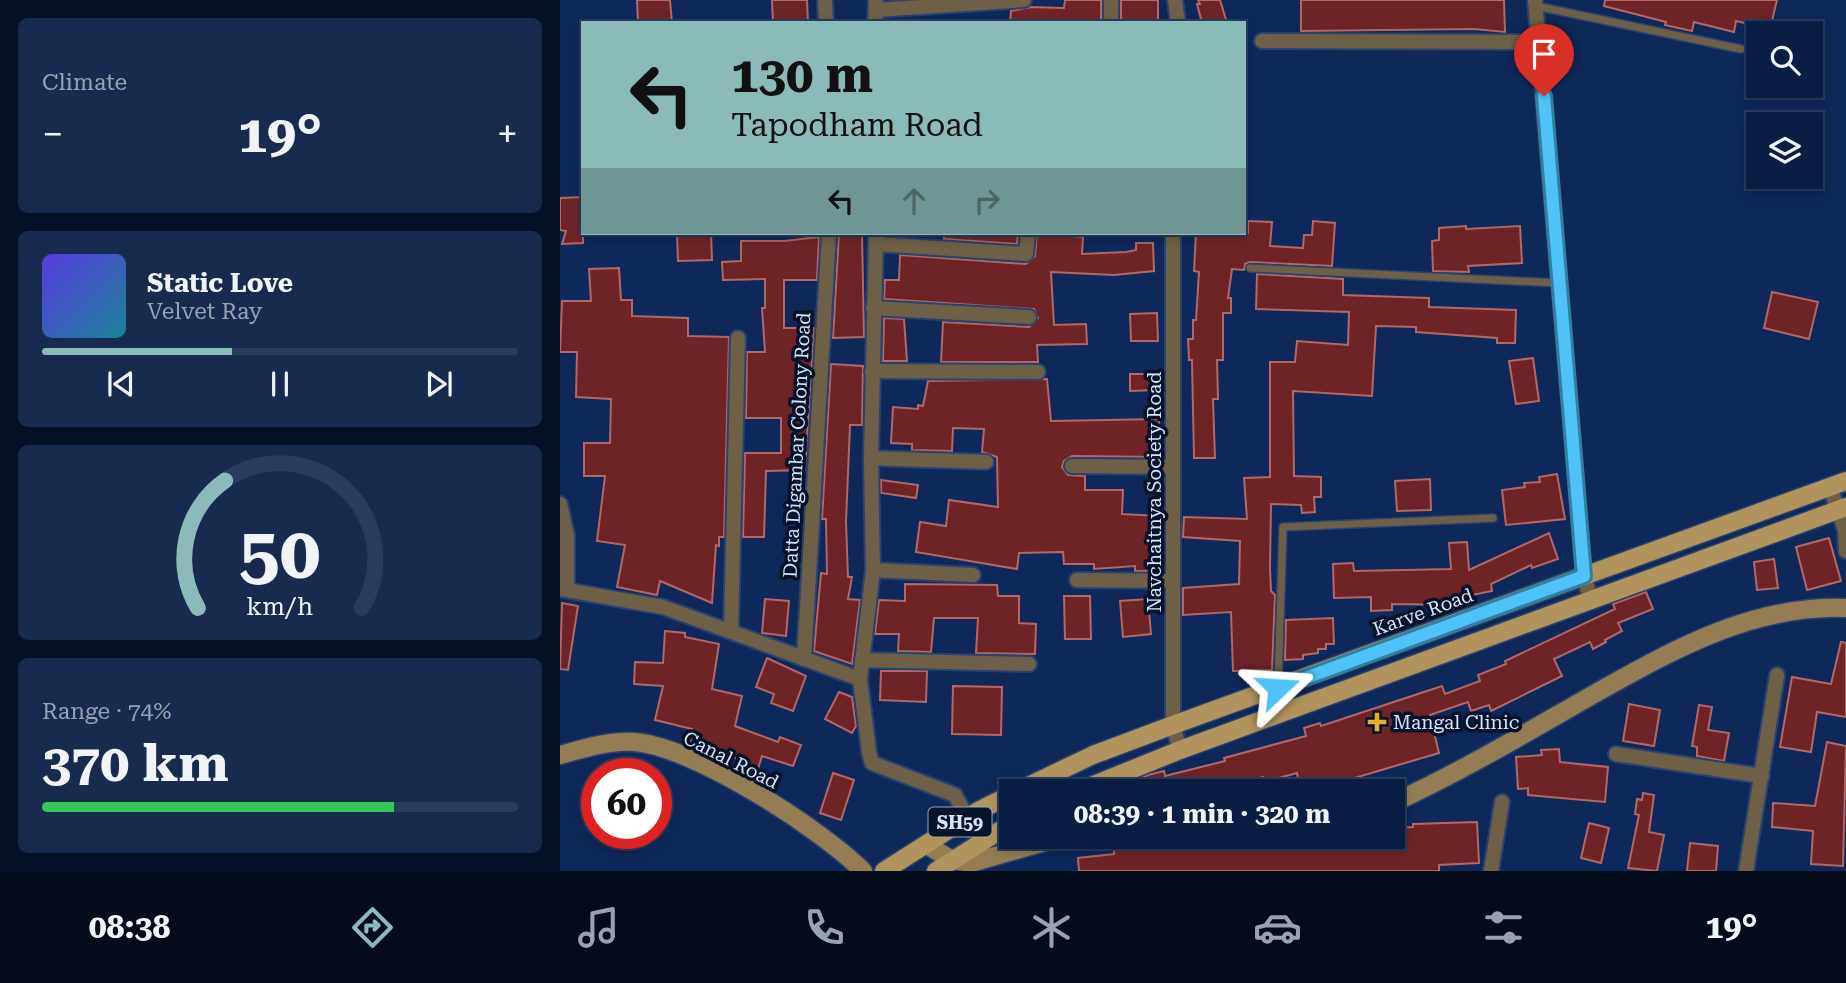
<!DOCTYPE html>
<html lang="en">
<head>
<meta charset="utf-8">
<style>
	body { margin:0; font-family:"Roboto Serif",serif; background:#182b4e; color:#f1f3f6; height:100vh; display:flex; flex-direction:column; font-size:26px; white-space:nowrap }
	* { box-sizing:border-box; margin:0 }
	p { font-size:23px; color:#99a2b2 }
	.icon { flex:none; width:38px; height:38px; fill:none; stroke:currentColor; stroke-width:2; stroke-linecap:round; stroke-linejoin:round }
	.map { position:relative; flex:1; overflow:hidden }
	.panel { display:flex; flex-direction:column; gap:18px; padding:18px; background:#061025; width:560px }
	.panel>* { flex:none }
	.top-card { position:absolute; left:21px; top:21px; width:665px; height:214px; border-radius:0px; box-shadow:0 4px 10px #0003,0 0 0 2px #2a3c5c; background:#8bbbb9; color:#111; overflow:hidden }
	.fabs { position:absolute; left:1186px; top:21px; display:grid; gap:14px }
	.fabs a { display:grid; place-items:center; width:77px; height:77px; border-radius:0px; background:#0a1e43; box-shadow:0 4px 10px #0003,0 0 0 2px #2a3c5c; font-size:35px }
	.speed { position:absolute; left:21px; top:758px; display:flex; gap:14px; font-size:35px; font-weight:700; text-align:center }
	.speed>* { display:grid; place-content:center; width:91px; height:91px; border-radius:50%; background:#0a1e43; box-shadow:0 4px 10px #0003,0 0 0 2px #2a3c5c; line-height:1 }
	.speed .limit { border:10px solid #d22; background:#fff; color:#111 }
	.pin { position:absolute; display:grid; place-items:center; width:60px; height:60px; color:#fff; margin:-72px -30px; border-radius:50% 50% 50% 0; rotate:-45deg; box-shadow:0 0 7px #0007 }
	.pin .icon { rotate:45deg }
	.me { position:absolute; width:77px; margin:-38px; rotate:70deg; stroke-linejoin:round; filter:drop-shadow(0 0 5px #0008) }
	.turn { display:flex; align-items:center; gap:24px; height:147px; padding:0 35px; font-size:32px }
	.turn .icon { width:91px; height:91px; stroke-width:2.5 }
	.turn b { display:block; font-size:49px; line-height:60px }
	.lanes { display:flex; align-items:center; height:66px; padding:0 35px; background:#0003; justify-content:center; gap:35px; direction:ltr }
	.lanes .off { opacity:.35 }
	.big { font-size:52px; font-weight:700; line-height:1.1 }
	.panel .tile { flex:1; display:flex; flex-direction:column; justify-content:center; gap:10px; min-width:0; padding:0 24px; border-radius:10px; background:#182b4e }
	.panel .dial { align-items:center; gap:0 }
	.dial svg { height:182px; overflow:visible; fill:none; stroke:#2a3c5c; stroke-width:7; stroke-linecap:round; text-anchor:middle }
	.dial text { fill:#f1f3f6; stroke:none }
	.song { display:flex; align-items:center; gap:21px }
	.cover { width:84px; height:84px; border-radius:10px; background:linear-gradient(135deg,hsl(250 70% 55%),hsl(190 70% 35%)) }
	.played { height:7px; border-radius:4px; background:linear-gradient(90deg,#8bbbb9 40%,#2a3c5c 40%) }
	.keys { display:flex; justify-content:space-around; direction:ltr }
	.heat { display:flex; justify-content:space-between; align-items:center; font-size:38px; direction:ltr }
	.charge { height:10px; border-radius:5px; background:linear-gradient(90deg,#34c759 74%,#2a3c5c 0) }
	.trip { position:absolute; left:439px; top:779px; width:406px; height:70px; border-radius:0px; background:#0a1e43; box-shadow:0 4px 10px #0003,0 0 0 2px #2a3c5c; font-weight:700; line-height:70px; text-align:center }
	.tabs { display:flex; height:112px; justify-content:space-around; align-items:center; background:#040c1b; color:#99a2b2 }
	.tabs .icon { width:49px; height:49px }
	.tabs .on { color:#8bbbb9 }
	.tabs b { font-size:32px; color:#f1f3f6 }
	main { display:flex; flex:1; min-height:0 }
	.map>svg:first-child { display:block }
	.building { fill:#6e2427; stroke:#b16866; stroke-width:2 }
	.lines { fill:none; stroke-linecap:round; stroke-linejoin:round }
	.lane-casing { stroke:#2a4270; stroke-width:10 }
	.street-casing { stroke:#2a4270; stroke-width:18 }
	.secondary-casing { stroke:#2a4270; stroke-width:21 }
	.primary-casing { stroke:#2a4270; stroke-width:21 }
	.lane { stroke:#6e6046; stroke-width:7 }
	.street { stroke:#6e6046; stroke-width:14 }
	.secondary { stroke:#947d53; stroke-width:18 }
	.primary { stroke:#b1935d; stroke-width:18 }
	.route-casing { stroke:#337fa1; stroke-width:18 }
	.route { stroke:#4fc3f7; stroke-width:12 }
	.poi-dot { fill:#e6ad36; stroke:#071329; stroke-width:2.5 }
	.labels { text-anchor:middle; dominant-baseline:central; stroke-width:7; stroke-linejoin:round; paint-order:stroke }
	.shield { fill:#071329; stroke:#97a5bd; stroke-width:2 }
	.shield-label { font-size:18px; font-weight:bold; fill:#d5e3fc }
	.street-label { font-size:19px; fill:#d5e3fc; stroke:#071329 }
	.poi-label { font-size:19px; fill:#d5e3fc; stroke:#071329; text-anchor:start }
</style>
</head>
<body>
<main>
<section class="panel">
<div class="tile"><p>Climate</p>
<div class="heat"><a>−</a><b class="big">19°</b><a>+</a></div>
</div>
<div class="tile">
<div class="song"><i class="cover"></i><div><b>Static Love</b><p>Velvet Ray</p></div></div>
<div class="played"></div>
<div class="keys"><svg class="icon" aria-label="previous" viewBox="0 0 24 24"><path d="M18 5L8 12l10 7zM5 5v14"/></svg><svg class="icon" aria-label="pause" viewBox="0 0 24 24"><path d="M8 5v14M16 5v14"/></svg><svg class="icon" aria-label="next" viewBox="0 0 24 24"><path d="M6 5l10 7-10 7zM19 5v14"/></svg></div>
</div>
<div class="tile dial"><svg viewBox="0 0 100 80">
<path d="M14 69A42 42 0 1 1 86 69"/>
<path d="M14 69A42 42 0 0 1 26 13" stroke="#8bbbb9"/>
<text x="50" y="56" font-size="32" font-weight="700">50</text>
<text x="50" y="72" font-size="11">km/h</text>
</svg></div>
<div class="tile"><p>Range · 74%</p><b class="big">370 km</b><div class="charge"></div></div>
</section>
<div class="map">
<svg width="1286" height="871" viewBox="0 0 1286 871">
	<rect width="100%" height="100%" fill="#0e2859"/>
	<g class="building">
		<path d="M77 0H110L112 23H78Z"/>
		<path d="M212 0H247L248 23H213Z"/>
		<path d="M505 0H541V23H450L451 11 471 7 504 8Z"/>
		<rect x="561" y="0" width="37" height="23"/>
		<path d="M638 0H660L667 23H642L637 4H640Z"/>
		<path d="M741 0H944L945 32 914 29 741 31Z"/>
		<path d="M1045 0H1217L1210 29 1176 21 1174 32 1134 22 1132 31 1105 25 1106 22 1044 6Z"/>
		<path d="M23 197V243L2 244 6 231 0 230V198Z"/>
		<path d="M688 221 712 222 710 246 743 248 744 235H752L753 221 775 223 772 266 690 262 685 264 684 270 672 269 668 298H671V313H663V360H657L658 399H653L655 458H634L632 360H629L628 339H633V320H636L639 272 634 271 636 233H688Z"/>
		<path d="M906 226V229L960 226 962 263 908 266 909 272 873 271 872 241 879 240V228Z"/>
		<path d="M117 233H151L152 260 118 261Z"/>
		<path d="M279 233H302L304 337 273 338Z"/>
		<path d="M384 233H458L457 244 384 239Z"/>
		<path d="M477 233 523 237 522 254 566 252 576 250V243H593L594 271 554 275 491 272 494 325 526 324 527 344 477 345 478 362H381L383 322 469 327 478 318 474 309 324 299 325 280H339L340 255 466 264 475 256Z"/>
		<path d="M259 237 257 280H224V328H254L245 470 206 471 204 537H183L185 453H221V418H186L187 352H205L202 308H205V279L163 280 162 262 181 261V241H224Z"/>
		<path d="M59 268 61 300H72V316L128 318V336L169 337 164 537H159V546L156 545 152 603 100 581 97 595 57 587 65 545 37 541 45 476H24V443H50L51 399 16 397 17 352H0L2 301H31L29 269Z"/>
		<path d="M697 274 783 279V295L869 298V307L956 310 955 343H937V338L856 332V327L816 326 812 396 733 391 734 476 761 477V497H754L755 512 742 513 741 505 711 504 710 567 711 591 715 595 712 670 673 671 671 612 623 615V588L679 584 680 541 623 537 624 517 687 519 684 478 710 477V362H735L737 341 788 345 789 312 696 309Z"/>
		<path d="M1212 292 1258 302 1249 339 1204 328Z"/>
		<path d="M597 313 598 341H571L570 314Z"/>
		<path d="M324 318 344 319 347 361H323Z"/>
		<path d="M973 358 979 401 956 404 949 361Z"/>
		<path d="M271 364 303 366 302 425H290L286 522 288 577H292L288 599 300 600 292 664 254 651 261 573 267 574 266 519H262Z"/>
		<path d="M570 374H598L599 390 570 391Z"/>
		<path d="M487 379 491 421 599 419 598 457 512 456 504 461 502 467 508 475 525 476V490H563L562 514 599 516 600 534H595L597 571H575V566L534 569V564H504L503 552 459 553 457 569 356 552 360 522 386 526 389 500 438 507 437 457 422 452 424 429 393 428 392 451 352 450V444L331 443 333 407 358 409V405L363 406 368 381Z"/>
		<path d="M997 474 1005 519 946 525 942 490 965 487 964 483 980 482 979 477Z"/>
		<path d="M870 479 871 510 837 511 835 481Z"/>
		<path d="M321 480 358 485 356 498 321 493Z"/>
		<path d="M989 533 998 559 972 568 971 565 931 584 932 591 902 597V605L832 604V610L811 611V597L774 598 773 564 793 563 794 571 891 569 889 543 907 542 909 570Z"/>
		<path d="M1269 538 1281 581 1247 590 1236 547Z"/>
		<path d="M1214 559 1218 588 1197 590 1194 562Z"/>
		<path d="M345 584 437 585 438 596H459V623L476 624 475 654 416 653 418 618H374L371 652 338 651 339 634H315L319 600 345 601Z"/>
		<path d="M1086 592 1093 609 1058 623 1062 631 1045 640 1046 642 1033 649 1030 642 994 659 1002 676 931 711 929 705 911 711 908 702 870 715 879 753 781 782 740 790 737 773 704 782 703 777 672 785 671 780 619 791H586L582 778 588 775 604 771 605 776 665 761 664 758 746 736 744 728 760 723 761 726 882 686 885 694 920 681 918 675 946 664 945 661 1055 609 1053 604Z"/>
		<path d="M504 596H530L531 639H505Z"/>
		<path d="M205 599 229 601 226 636 202 633Z"/>
		<path d="M588 599 591 634 563 637 560 601Z"/>
		<path d="M2 603 18 606 8 670 0 669Z"/>
		<path d="M773 618 774 644H766V649H758V653L743 655V659L725 660 726 620Z"/>
		<path d="M105 631 125 633V637L159 644 152 689 182 696 175 726 218 742 220 737 241 745 233 766 202 756 197 772 179 765 181 760 128 740 132 729 95 720 103 686 74 684 75 662 103 663Z"/>
		<path d="M1281 642 1286 643V717L1257 712 1251 752 1220 747 1232 677 1271 684Z"/>
		<path d="M207 658 246 676 233 711 211 703 214 694 196 687Z"/>
		<path d="M321 671H367L366 702 320 700Z"/>
		<path d="M393 686 442 687 441 735 392 734Z"/>
		<path d="M279 692 292 697 296 726 292 733 265 719Z"/>
		<path d="M1069 704 1100 710 1094 746 1063 741Z"/>
		<path d="M1139 705 1152 707 1148 730 1169 733 1164 761 1137 756V747L1132 746Z"/>
		<path d="M1267 742 1286 746 1283 866 1251 864 1253 831 1212 827 1213 803 1255 806Z"/>
		<path d="M999 749 1000 762 1048 767 1045 802 968 795V788L958 789 956 757 982 755 981 750Z"/>
		<path d="M273 773 294 780 281 820 260 813Z"/>
		<path d="M1083 793 1094 795 1089 832 1104 835 1097 871 1068 868 1079 815 1075 814 1077 799 1082 800Z"/>
		<path d="M917 822 919 863 879 865V871H519L518 858 554 854V849L577 848 576 842 592 839 725 837V846L773 844V841L833 836V828L853 827V824Z"/>
		<path d="M1029 823 1049 828 1041 863 1021 858Z"/>
		<path d="M1130 843 1158 846 1156 871H1127Z"/>
	</g>
	<g class="lines">
		<g class="lane-casing">
			<g id="lane">
				<path d="M976 6 1181 49"/>
				<path d="M690 268 999 283"/>
				<path d="M718 686 723 527 933 518"/>
			</g>
		</g>
		<g class="street-casing">
			<g id="street">
				<path d="M265 0 266 23"/>
				<path d="M615 0 618 23"/>
				<path d="M975 0 1024 576 1031 601"/>
				<path d="M316 10 464 0"/>
				<path d="M315 23 316 0"/>
				<path d="M551 23V0"/>
				<path d="M702 41 979 42"/>
				<path d="M316 233 311 458 313 570 300 679 309 752 312 763 395 795 407 817"/>
				<path d="M613 233V725L620 750"/>
				<path d="M316 244 466 254 468 233"/>
				<path d="M313 308 469 317"/>
				<path d="M312 371 478 372"/>
				<path d="M311 458 426 462"/>
				<path d="M512 466 613 467"/>
				<path d="M1270 487 1285 530 1286 551"/>
				<path d="M0 504 7 535V590"/>
				<path d="M313 570 413 575"/>
				<path d="M517 580 613 581"/>
				<path d="M0 589 103 607 300 679"/>
				<path d="M171 630 178 338"/>
				<path d="M244 659 269 233"/>
				<path d="M302 660 469 664"/>
				<path d="M1056 754 1202 776"/>
				<path d="M931 871 942 802"/>
				<path d="M1186 871 1217 675"/>
			</g>
		</g>
		<g class="secondary-casing">
			<g id="secondary">
				<path d="M0 755C22 749 51 740 74 742 133 746 261 829 303 871"/>
				<path d="M833 803C905 770 974 728 1043 689 1120 646 1195 605 1286 608"/>
				<path d="M367 845 392 860 411 863 505 836"/>
			</g>
		</g>
		<g class="primary-casing">
			<g id="primary">
				<path d="M458 791 533 755 613 725 1286 481"/>
				<path d="M519 791 620 750 1286 507"/>
				<path d="M324 871 418 811 452 794"/>
				<path d="M376 871 452 823"/>
			</g>
		</g>
		<use href="#lane" class="lane"/>
		<use href="#street" class="street"/>
		<use href="#secondary" class="secondary"/>
		<use href="#primary" class="primary"/>
	</g>
	<g class="lines">
		<g class="route-casing">
			<path id="route" d="M718 688 1024 576 984 96"/>
		</g>
		<use href="#route" class="route"/>
	</g>
	<path class="poi-dot" d="M813.5 711.5h7v7h7v7h-7v7h-7v-7h-7v-7h7z"/>
	<g class="labels">
		<rect class="shield" x="368.5" y="807.5" width="63" height="29" rx="5"/>
		<g class="shield-label">
			<text x="400" y="822">SH59</text>
		</g>
		<g class="street-label">
			<text transform="translate(237 445) rotate(-87)">Datta Digambar Colony Road</text>
			<text transform="translate(594 492) rotate(-90)">Navchaitnya Society Road</text>
			<text transform="translate(863 612) rotate(-20)">Karve Road</text>
			<text transform="translate(171 760) rotate(27)">Canal Road</text>
		</g>
		<g class="poi-label">
			<text x="833" y="722">Mangal Clinic</text>
		</g>
	</g>
</svg>
<div class="fabs">
<a><svg class="icon" aria-label="search" viewBox="0 0 24 24"><circle cx="10" cy="10" r="6"/><path d="M15 15l6 6"/></svg></a>
<a><svg class="icon" aria-label="layers" viewBox="0 0 24 24"><path d="M12 4l9 5-9 5-9-5zM3 14l9 5 9-5"/></svg></a>
</div>
<div class="speed"><div class="limit">60</div></div>
<div class="pin" style="left:984px;top:96px;background:#d93025"><svg class="icon" aria-label="arrive" viewBox="0 0 24 24"><path d="M6 21V4h12l-3 4 3 4H6"/></svg></div>
<svg class="me" style="left:718px;top:688px" viewBox="-20 -20 40 40"><path d="M0-17L14 15 0 8-14 15z" fill="#4fc3f7" stroke="#fff" stroke-width="4"/></svg>
<div class="trip">08:39 · 1 min · 320 m</div>
<div class="top-card">
<div class="turn"><svg class="icon" aria-label="left" viewBox="0 0 24 24"><path d="M17 20v-9H6M10 6l-5 5 5 5"/></svg><div><b>130 m</b>Tapodham Road</div></div>
<div class="lanes"><svg class="icon" aria-label="left" viewBox="0 0 24 24"><path d="M17 20v-9H6M10 6l-5 5 5 5"/></svg><svg class="icon off" aria-label="ahead" viewBox="0 0 24 24"><path d="M12 20V5M6 11l6-6 6 6"/></svg><svg class="icon off" aria-label="right" viewBox="0 0 24 24"><path d="M7 20v-9h11M14 6l5 5-5 5"/></svg></div>
</div>
</div>
</main>
<nav class="tabs">
<b>08:38</b>
<svg class="icon on" aria-label="directions" viewBox="0 0 24 24"><path d="M12 3l9 9-9 9-9-9zM9 14v-3h6M13 9l2 2-2 2"/></svg>
<svg class="icon" aria-label="music" viewBox="0 0 24 24"><path d="M9 18V5l10-2v13"/><circle cx="6" cy="18" r="3"/><circle cx="16" cy="16" r="3"/></svg>
<svg class="icon" aria-label="phone" viewBox="0 0 24 24"><path d="M5 4h4l2 5-3 2q2 4 5 5l2-3 5 2v4C11 20 4 13 5 4z"/></svg>
<svg class="icon" aria-label="climate" viewBox="0 0 24 24"><path d="M12 3v18M4 7l16 10M4 17L20 7"/></svg>
<svg class="icon" aria-label="car" viewBox="0 0 24 24"><path d="M5 17H2v-5l4-1 3-4h7l3 4 3 1v5h-3M9 17h6M6 11h13"/><circle cx="7" cy="17" r="2"/><circle cx="17" cy="17" r="2"/></svg>
<svg class="icon" aria-label="filters" viewBox="0 0 24 24"><path d="M4 7h16M4 17h16"/><circle cx="9" cy="7" r="2"/><circle cx="15" cy="17" r="2"/></svg>
<b>19°</b>
</nav>
</body>
</html>
